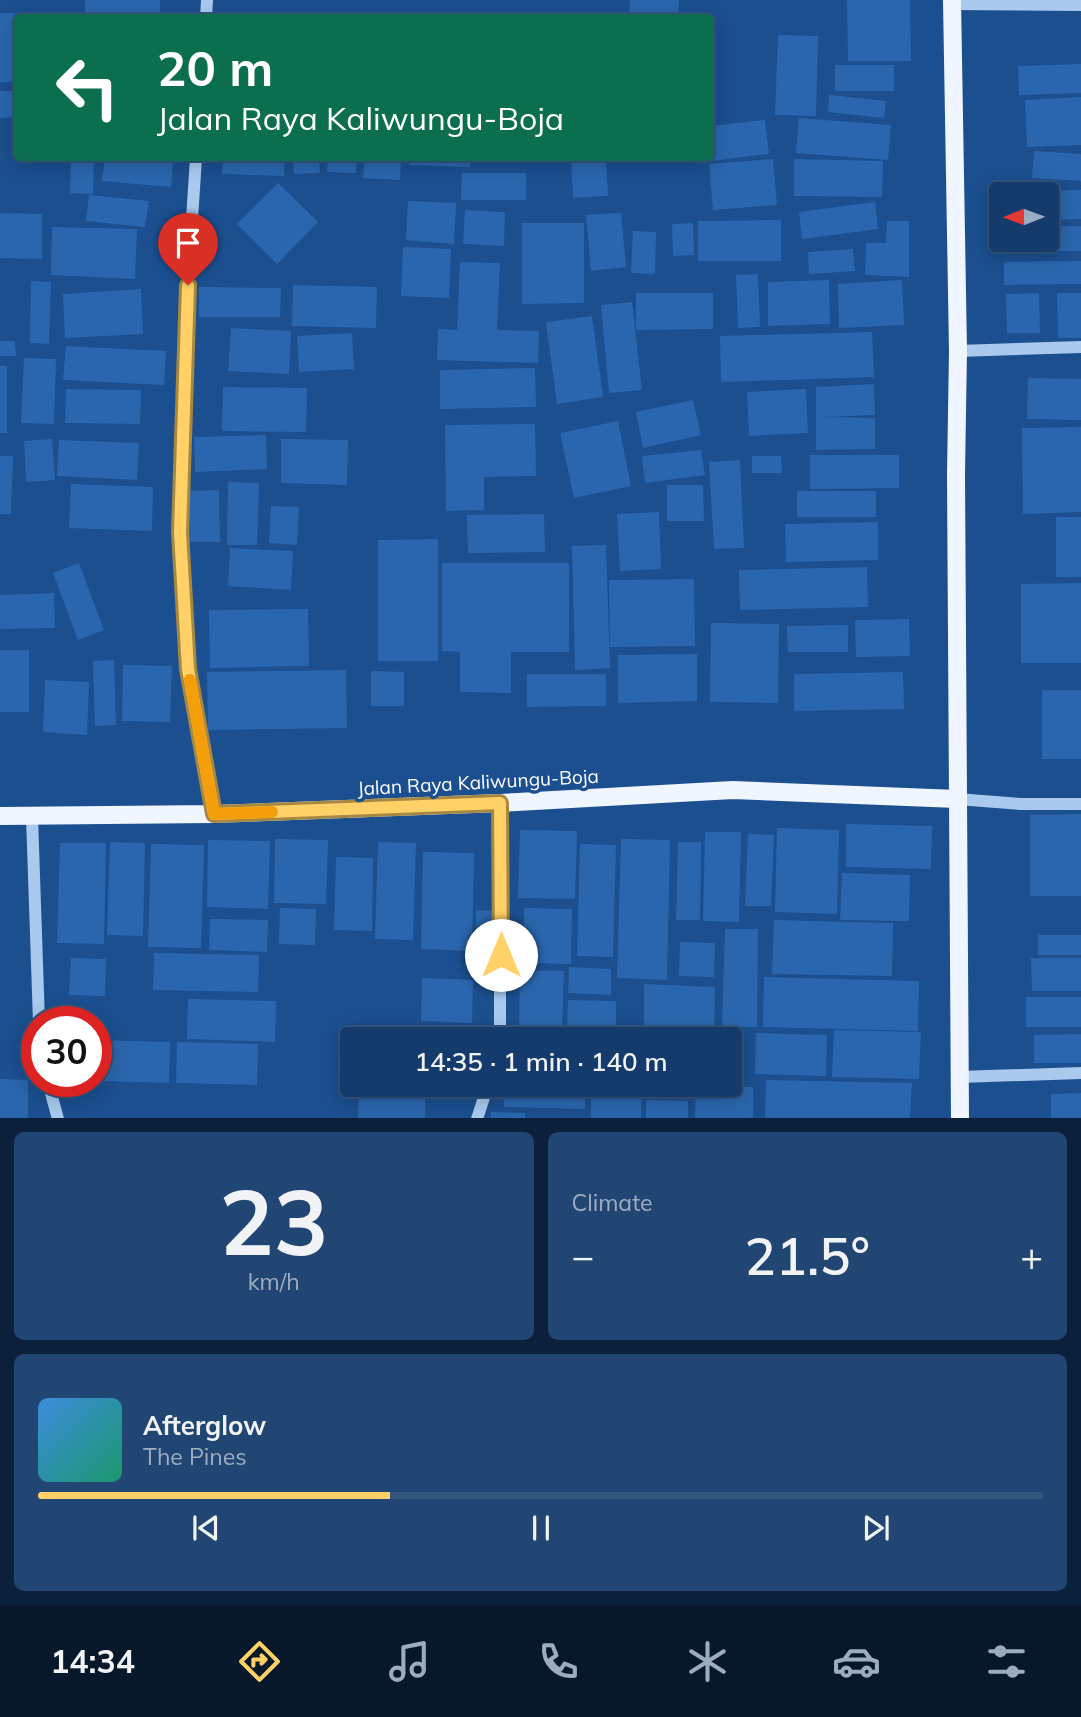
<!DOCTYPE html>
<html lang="en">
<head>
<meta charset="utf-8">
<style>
	body { margin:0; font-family:Mulish,sans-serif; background:#214673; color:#f1f3f6; height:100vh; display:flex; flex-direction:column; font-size:26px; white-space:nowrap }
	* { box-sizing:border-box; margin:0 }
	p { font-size:23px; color:#9dadc1 }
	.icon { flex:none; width:38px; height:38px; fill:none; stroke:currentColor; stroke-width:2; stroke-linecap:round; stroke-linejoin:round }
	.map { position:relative; height:1118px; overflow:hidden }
	.sheet { display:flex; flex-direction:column; gap:14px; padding:14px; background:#0b203b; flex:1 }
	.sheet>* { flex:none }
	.hud { position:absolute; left:14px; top:14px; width:700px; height:147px; border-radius:7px; box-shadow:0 4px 18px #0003,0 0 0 2px #33557e; background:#0b6e4f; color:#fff; overflow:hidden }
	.needle { width:46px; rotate:269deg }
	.controls { position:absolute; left:989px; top:182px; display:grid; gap:14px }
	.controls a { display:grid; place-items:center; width:70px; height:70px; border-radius:7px; background:#143b6b; box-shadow:0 4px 18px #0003,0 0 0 2px #33557e; font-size:35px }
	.speed { position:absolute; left:21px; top:1006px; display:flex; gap:14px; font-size:35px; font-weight:700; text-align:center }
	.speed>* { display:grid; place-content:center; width:91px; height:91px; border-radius:50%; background:#143b6b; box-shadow:0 4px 18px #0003,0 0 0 2px #33557e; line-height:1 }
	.speed .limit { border:10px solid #d22; background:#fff; color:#111 }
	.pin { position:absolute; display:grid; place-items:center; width:60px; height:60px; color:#fff; margin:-72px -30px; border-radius:50% 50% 50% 0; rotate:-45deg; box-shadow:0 0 7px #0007 }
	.pin .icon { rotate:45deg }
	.me { position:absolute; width:77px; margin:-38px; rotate:0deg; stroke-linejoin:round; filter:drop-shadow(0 0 5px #0008) }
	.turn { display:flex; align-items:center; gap:24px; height:147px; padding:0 28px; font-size:32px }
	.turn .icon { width:91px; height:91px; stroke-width:2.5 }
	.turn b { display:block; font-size:49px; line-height:60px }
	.big { font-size:52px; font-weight:600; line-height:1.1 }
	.sheet .tile { flex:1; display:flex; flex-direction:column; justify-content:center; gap:10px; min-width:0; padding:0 24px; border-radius:10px; background:#214673 }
	.sheet .dial { align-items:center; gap:0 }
	.dial b { font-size:91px; line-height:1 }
	.song { display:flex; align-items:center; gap:21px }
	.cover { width:84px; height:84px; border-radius:10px; background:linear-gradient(135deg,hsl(210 70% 55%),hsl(160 70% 35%)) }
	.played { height:7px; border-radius:4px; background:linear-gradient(90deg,#ffd166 35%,#33557e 35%) }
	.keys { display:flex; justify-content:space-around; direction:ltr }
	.heat { display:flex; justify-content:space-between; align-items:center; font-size:38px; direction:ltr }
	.sheet .tiles { flex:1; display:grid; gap:14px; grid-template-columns:1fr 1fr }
	.tile:last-child { grid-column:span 2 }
	.trip { position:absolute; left:340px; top:1027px; width:402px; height:70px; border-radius:7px; background:#143b6b; box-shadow:0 4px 18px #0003,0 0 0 2px #33557e; font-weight:600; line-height:70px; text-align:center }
	.tabs { display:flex; height:112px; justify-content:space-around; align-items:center; background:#08182b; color:#9dadc1 }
	.tabs .icon { width:49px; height:49px }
	.tabs .selected { color:#ffd166 }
	.tabs b { font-size:32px; color:#f1f3f6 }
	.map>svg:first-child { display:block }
	.building { fill:#2a66ad }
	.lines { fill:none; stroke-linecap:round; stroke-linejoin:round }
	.minor { stroke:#a9c9ee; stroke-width:12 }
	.major { stroke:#f0f6ff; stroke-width:18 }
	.route-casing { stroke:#a68842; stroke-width:18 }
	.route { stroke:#ffd166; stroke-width:12 }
	.slow { stroke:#f59e0b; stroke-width:12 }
	.labels { text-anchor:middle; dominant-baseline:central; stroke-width:7; stroke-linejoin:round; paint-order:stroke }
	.street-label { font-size:19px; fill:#fff; stroke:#1b4f8f }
</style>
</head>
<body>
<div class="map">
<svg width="1081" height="1119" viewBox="0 0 1081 1119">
	<rect width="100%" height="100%" fill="#1b4f8f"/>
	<g class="building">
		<rect x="85" y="0" width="75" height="18"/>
		<path d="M630 0H679L678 18H629Z"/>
		<path d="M847 0H910L911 61H848Z"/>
		<path d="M291 12 292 18H244V15Z"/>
		<path d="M0 13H68V18H18V82H0Z"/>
		<path d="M778 35 818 36 816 116 775 115Z"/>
		<path d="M1081 64V93L1019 95 1018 66Z"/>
		<rect x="835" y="65" width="59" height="26"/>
		<path d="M0 91H15L16 117 0 118Z"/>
		<path d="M829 95 886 101 884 118 828 112Z"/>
		<path d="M1081 97V145L1027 147 1025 100Z"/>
		<path d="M799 118 891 125 888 160 796 153Z"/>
		<path d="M765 120 769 154 702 162V158H710V126Z"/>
		<path d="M1034 151 1081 154V181L1032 178Z"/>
		<path d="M71 158H94L93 194 70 193Z"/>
		<path d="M105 158 173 163 171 187 102 181Z"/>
		<path d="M223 158H285L284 176 222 174Z"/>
		<path d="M293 158H319L320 173 294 174Z"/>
		<path d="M328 158H357L356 173 327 172Z"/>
		<path d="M365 158H401L400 180 363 178Z"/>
		<path d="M409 158H470V167L409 165Z"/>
		<path d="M571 158H606L608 196 573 198Z"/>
		<path d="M773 159 777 205 713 210 709 164Z"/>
		<path d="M794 159 883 161 882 197 794 196Z"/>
		<path d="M462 173H526V200H461Z"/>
		<path d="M278 183 318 222 277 264 237 224Z"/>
		<path d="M1081 190V219L1046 220V194H1032L1031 191Z"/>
		<path d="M89 195 149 201 145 227 86 221Z"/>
		<path d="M408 201 456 203 454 244 406 240Z"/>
		<path d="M875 202 878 229 802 239 799 212Z"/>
		<path d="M465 210 505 212 504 246 463 244Z"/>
		<path d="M0 213 42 214V259L0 258Z"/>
		<path d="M621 213 626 267 591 271 586 215Z"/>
		<path d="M781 220V261H698V221Z"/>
		<path d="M887 221H909V277L865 275 866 243H886Z"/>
		<path d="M522 223H584V303L522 304Z"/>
		<path d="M693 223 694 255 673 256 672 224Z"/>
		<path d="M1046 226H1081V251H1020V240H1046Z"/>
		<path d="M52 227 137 229 135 279 51 275Z"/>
		<path d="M633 231 656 232 655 274 631 273Z"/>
		<path d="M403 247 451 249 449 298 401 296Z"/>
		<path d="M853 249 855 271 809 274 808 252Z"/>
		<path d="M1081 261V284L1004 285V262Z"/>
		<path d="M460 262 500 263 497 330 539 331 538 363 437 360 438 329 457 330Z"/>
		<path d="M758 274 760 327 738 328 736 275Z"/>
		<path d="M829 280 830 324 768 326V282Z"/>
		<path d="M902 280 904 325 839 328 838 284Z"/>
		<path d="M31 281 51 282 49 344 30 343Z"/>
		<path d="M293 285 377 287 376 328 292 326Z"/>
		<path d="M199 287 281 288 280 317H199Z"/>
		<path d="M141 289 143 334 65 338 63 294Z"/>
		<path d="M636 293H713V329L636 330Z"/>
		<path d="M1039 293 1040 333H1007L1006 294Z"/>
		<path d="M1057 293H1081V338H1058Z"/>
		<path d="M632 302 642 390 609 393 601 305Z"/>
		<path d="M592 316 603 397 557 404 546 322Z"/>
		<path d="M231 328 291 331 289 374 228 371Z"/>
		<path d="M872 332 874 377 721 382 720 336Z"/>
		<path d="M352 333 354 369 299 372 297 336Z"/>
		<path d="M0 341H15L16 356H0Z"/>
		<path d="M66 346 166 351 164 385 63 380Z"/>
		<path d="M24 358 56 359 54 424 21 423Z"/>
		<rect x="0" y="366" width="7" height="67"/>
		<path d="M535 368 536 407 440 409V370Z"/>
		<path d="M1028 378 1081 379V420L1027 419Z"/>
		<path d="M874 384 875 415 823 417 875 418V449L816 450V387Z"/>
		<path d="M223 387 307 388 306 432 222 431Z"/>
		<path d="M66 389 141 390 140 424 65 423Z"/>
		<path d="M806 389 808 433 749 436 747 392Z"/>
		<path d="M693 400 701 435 643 448 636 412Z"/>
		<path d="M618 421 631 486 574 498 560 433Z"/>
		<path d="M535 424 536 476 484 477V510L446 511 445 425Z"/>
		<path d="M1081 427V512L1023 514 1022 428Z"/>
		<path d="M266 435 267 469 195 472 194 437Z"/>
		<path d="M52 439 55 480 26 482 24 441Z"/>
		<path d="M281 439 348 440 347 485 281 483Z"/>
		<path d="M59 440 139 443 137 480 57 476Z"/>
		<path d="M701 450 705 475 645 483 642 456Z"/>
		<path d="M810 455H899V488L810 489Z"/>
		<path d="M0 456H13L11 514H0Z"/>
		<path d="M752 456H781L782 473H752Z"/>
		<path d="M740 460 744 548 714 549 709 462Z"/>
		<path d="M228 482 259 483 257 545H227Z"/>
		<path d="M71 484 153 487 152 531 69 528Z"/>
		<path d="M667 485H703L704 521H667Z"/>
		<path d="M219 490 220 542H187L186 491Z"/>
		<rect x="797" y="491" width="79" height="26"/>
		<path d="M271 506 299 507 297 545 269 543Z"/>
		<path d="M659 512 661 569 620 571 617 514Z"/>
		<path d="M544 514 545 552 468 553 467 515Z"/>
		<rect x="1056" y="517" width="25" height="60"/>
		<path d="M878 522V560L786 562 785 524Z"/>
		<path d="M438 539V661H378V540Z"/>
		<path d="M606 545 610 668 575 670 572 546Z"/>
		<path d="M230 548 293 551 291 590 228 586Z"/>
		<path d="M79 563 104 630 78 640 53 573Z"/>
		<path d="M442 563H569V652H511V693L460 692V652L442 651Z"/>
		<path d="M867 567 868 607 740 610 739 570Z"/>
		<path d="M694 579 695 646 610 647 609 580Z"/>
		<path d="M1081 583V663H1021V584Z"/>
		<path d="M54 593 55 628 0 629V595Z"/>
		<path d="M308 609 309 666 210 668 209 610Z"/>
		<path d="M909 619 910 656 856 657 855 620Z"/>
		<path d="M711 623 779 624 778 703 710 702Z"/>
		<path d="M848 625V652H788L787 626Z"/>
		<rect x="0" y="650" width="29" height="62"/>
		<path d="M697 654V701L618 703V655Z"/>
		<path d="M114 660 116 725 95 726 93 661Z"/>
		<path d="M123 665 172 666 170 722 122 721Z"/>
		<path d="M346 670 347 728 208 730 207 672Z"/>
		<path d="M371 671 404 672V706H371Z"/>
		<path d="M903 672 904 709 794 711V674Z"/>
		<path d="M527 674H606V706L527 707Z"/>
		<path d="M45 680 89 682 87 735 43 732Z"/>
		<rect x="1042" y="690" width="39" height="69"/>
		<path d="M1081 814V896H1030V815Z"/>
		<path d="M846 824 932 826 931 869 846 867Z"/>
		<path d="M777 828 839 830 837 914 775 912Z"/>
		<path d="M520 830 577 831 575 899 518 898Z"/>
		<path d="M705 832H741L739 922 703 921Z"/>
		<path d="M748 834 774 835 771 906H745Z"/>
		<path d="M275 839 328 840 326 904 274 903Z"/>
		<path d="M621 839 670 840 667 980 617 978Z"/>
		<path d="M208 840 270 841 268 909 207 907Z"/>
		<path d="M110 842 145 843 143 936 107 935Z"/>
		<path d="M378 842 416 843 413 940 375 939Z"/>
		<path d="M678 842H701L700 920H676Z"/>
		<path d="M60 843H106L104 944 57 943Z"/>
		<path d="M151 844 204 845 201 948 148 947Z"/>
		<path d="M580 844 616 845 613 957 577 956Z"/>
		<path d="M423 852 474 853 472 951 421 949Z"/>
		<path d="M336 857 373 858 372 931 334 930Z"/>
		<path d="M842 873 910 875 909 921 840 920Z"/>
		<path d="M280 908 316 909 315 945 279 944Z"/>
		<path d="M524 908 572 909 571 964 523 963Z"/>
		<path d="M476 910 493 911 492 976H475Z"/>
		<path d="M210 919 268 920 267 952 209 950Z"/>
		<path d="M774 920 893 923 892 976 772 974Z"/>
		<path d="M725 929H758L757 1027H722Z"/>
		<rect x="1038" y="935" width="43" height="20"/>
		<path d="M680 942 715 943 714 977 679 976Z"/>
		<path d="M154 953 259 955 258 992 153 990Z"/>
		<path d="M71 958 106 959 105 996 69 995Z"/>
		<path d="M1031 958H1081V991H1032Z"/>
		<path d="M569 967 611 969V995L568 993Z"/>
		<path d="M520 970 564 971 562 1031 519 1030Z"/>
		<path d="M764 977 919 981 918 1031 763 1027Z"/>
		<path d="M422 978 473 980 472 1023 421 1021Z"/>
		<path d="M644 984 715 987 714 1032 644 1029Z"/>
		<rect x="1026" y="997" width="55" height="30"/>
		<path d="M188 999 276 1001 275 1042 187 1039Z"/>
		<path d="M568 1000 616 1001V1032L567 1031Z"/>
		<path d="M834 1030 921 1032 919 1079 832 1077Z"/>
		<path d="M364 1032 454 1035V1040H364Z"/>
		<path d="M756 1033 827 1035 826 1076 755 1074Z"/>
		<path d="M575 1034 647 1036V1040H575Z"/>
		<path d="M1081 1034V1063H1034V1035Z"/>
		<path d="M510 1035 569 1036V1040H510Z"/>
		<path d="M652 1036 707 1037V1040H652Z"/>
		<path d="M730 1038H743L742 1081H730Z"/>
		<path d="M98 1040 170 1042 169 1083 97 1081Z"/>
		<path d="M177 1042 258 1044 257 1085 176 1083Z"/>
		<path d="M0 1079 28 1080V1119H0Z"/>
		<path d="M766 1080 912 1083 910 1119H765Z"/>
		<path d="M364 1085H447V1093L364 1090Z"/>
		<path d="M504 1085H586L585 1109 504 1107Z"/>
		<path d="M591 1085H642L641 1119H591Z"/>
		<path d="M696 1086 753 1087V1119H695Z"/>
		<path d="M1081 1093V1119H1051V1094Z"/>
		<path d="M359 1096 425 1098V1119H358Z"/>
		<path d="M646 1100 688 1101V1119H646Z"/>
		<path d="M491 1112 525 1113V1119H491Z"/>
	</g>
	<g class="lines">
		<g class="minor">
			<path d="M952 4 1081 5"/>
			<path d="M206 18 207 0"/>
			<path d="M196 158 186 311 180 532 188 669 214 814"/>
			<path d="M958 351 1081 347"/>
			<path d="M957 799 1020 804H1081"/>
			<path d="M32 817 39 1022"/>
			<path d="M500 1040V803"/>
			<path d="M959 1077 1081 1073"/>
			<path d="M48 1082 58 1119"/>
			<path d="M477 1119 488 1085"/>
		</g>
		<g class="major">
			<path d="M952 0 958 351 956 474 960 1119"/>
			<path d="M0 816 214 814 500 803 733 790 957 799"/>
		</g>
	</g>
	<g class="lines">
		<g class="route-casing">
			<path id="route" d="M188 285 180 532 188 669 214 814 500 803 501 955"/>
		</g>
		<use href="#route" class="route"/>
		<path class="slow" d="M190 680 214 814 272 812"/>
	</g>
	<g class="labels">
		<g class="street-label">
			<text transform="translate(478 782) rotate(-3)">Jalan Raya Kaliwungu-Boja</text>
		</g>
	</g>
</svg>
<div class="controls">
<a><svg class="needle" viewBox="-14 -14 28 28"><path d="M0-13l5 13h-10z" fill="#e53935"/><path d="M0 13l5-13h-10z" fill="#9dadc1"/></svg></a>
</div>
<div class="speed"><div class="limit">30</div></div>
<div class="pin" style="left:188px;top:285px;background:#d93025"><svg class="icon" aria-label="arrive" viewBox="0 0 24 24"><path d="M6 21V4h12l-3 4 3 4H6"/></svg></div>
<svg class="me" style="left:501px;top:955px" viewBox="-20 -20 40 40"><circle r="19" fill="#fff"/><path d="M0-13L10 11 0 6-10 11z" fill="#ffd166"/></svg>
<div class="trip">14:35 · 1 min · 140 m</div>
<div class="hud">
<div class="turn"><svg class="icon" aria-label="left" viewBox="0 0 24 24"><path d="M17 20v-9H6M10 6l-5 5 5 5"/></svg><div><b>20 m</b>Jalan Raya Kaliwungu-Boja</div></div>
</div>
</div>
<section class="sheet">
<div class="tiles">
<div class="tile dial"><b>23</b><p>km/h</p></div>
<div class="tile"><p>Climate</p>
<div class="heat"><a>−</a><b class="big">21.5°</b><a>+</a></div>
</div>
<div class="tile">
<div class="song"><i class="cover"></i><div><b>Afterglow</b><p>The Pines</p></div></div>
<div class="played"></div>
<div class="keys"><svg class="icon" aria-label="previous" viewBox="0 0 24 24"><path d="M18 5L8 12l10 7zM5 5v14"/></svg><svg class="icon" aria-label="pause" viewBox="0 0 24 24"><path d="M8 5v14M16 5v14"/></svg><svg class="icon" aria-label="next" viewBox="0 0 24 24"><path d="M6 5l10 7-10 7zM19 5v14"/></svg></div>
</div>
</div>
</section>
<nav class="tabs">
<b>14:34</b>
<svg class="icon selected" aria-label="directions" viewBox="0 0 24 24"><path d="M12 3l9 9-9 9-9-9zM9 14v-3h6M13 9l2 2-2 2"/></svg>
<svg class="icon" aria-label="music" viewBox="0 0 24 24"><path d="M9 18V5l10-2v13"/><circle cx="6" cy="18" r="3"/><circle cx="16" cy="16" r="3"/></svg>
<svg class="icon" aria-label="phone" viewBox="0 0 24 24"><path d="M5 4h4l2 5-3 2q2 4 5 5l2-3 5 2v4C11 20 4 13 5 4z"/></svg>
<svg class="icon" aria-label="climate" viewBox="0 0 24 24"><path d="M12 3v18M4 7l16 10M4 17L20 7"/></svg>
<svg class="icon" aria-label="car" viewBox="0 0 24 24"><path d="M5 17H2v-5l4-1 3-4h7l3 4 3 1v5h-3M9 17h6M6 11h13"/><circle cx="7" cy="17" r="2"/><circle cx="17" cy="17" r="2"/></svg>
<svg class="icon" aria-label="filters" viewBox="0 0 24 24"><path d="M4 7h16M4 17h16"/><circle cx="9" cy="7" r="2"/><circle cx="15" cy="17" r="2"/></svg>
</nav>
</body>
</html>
